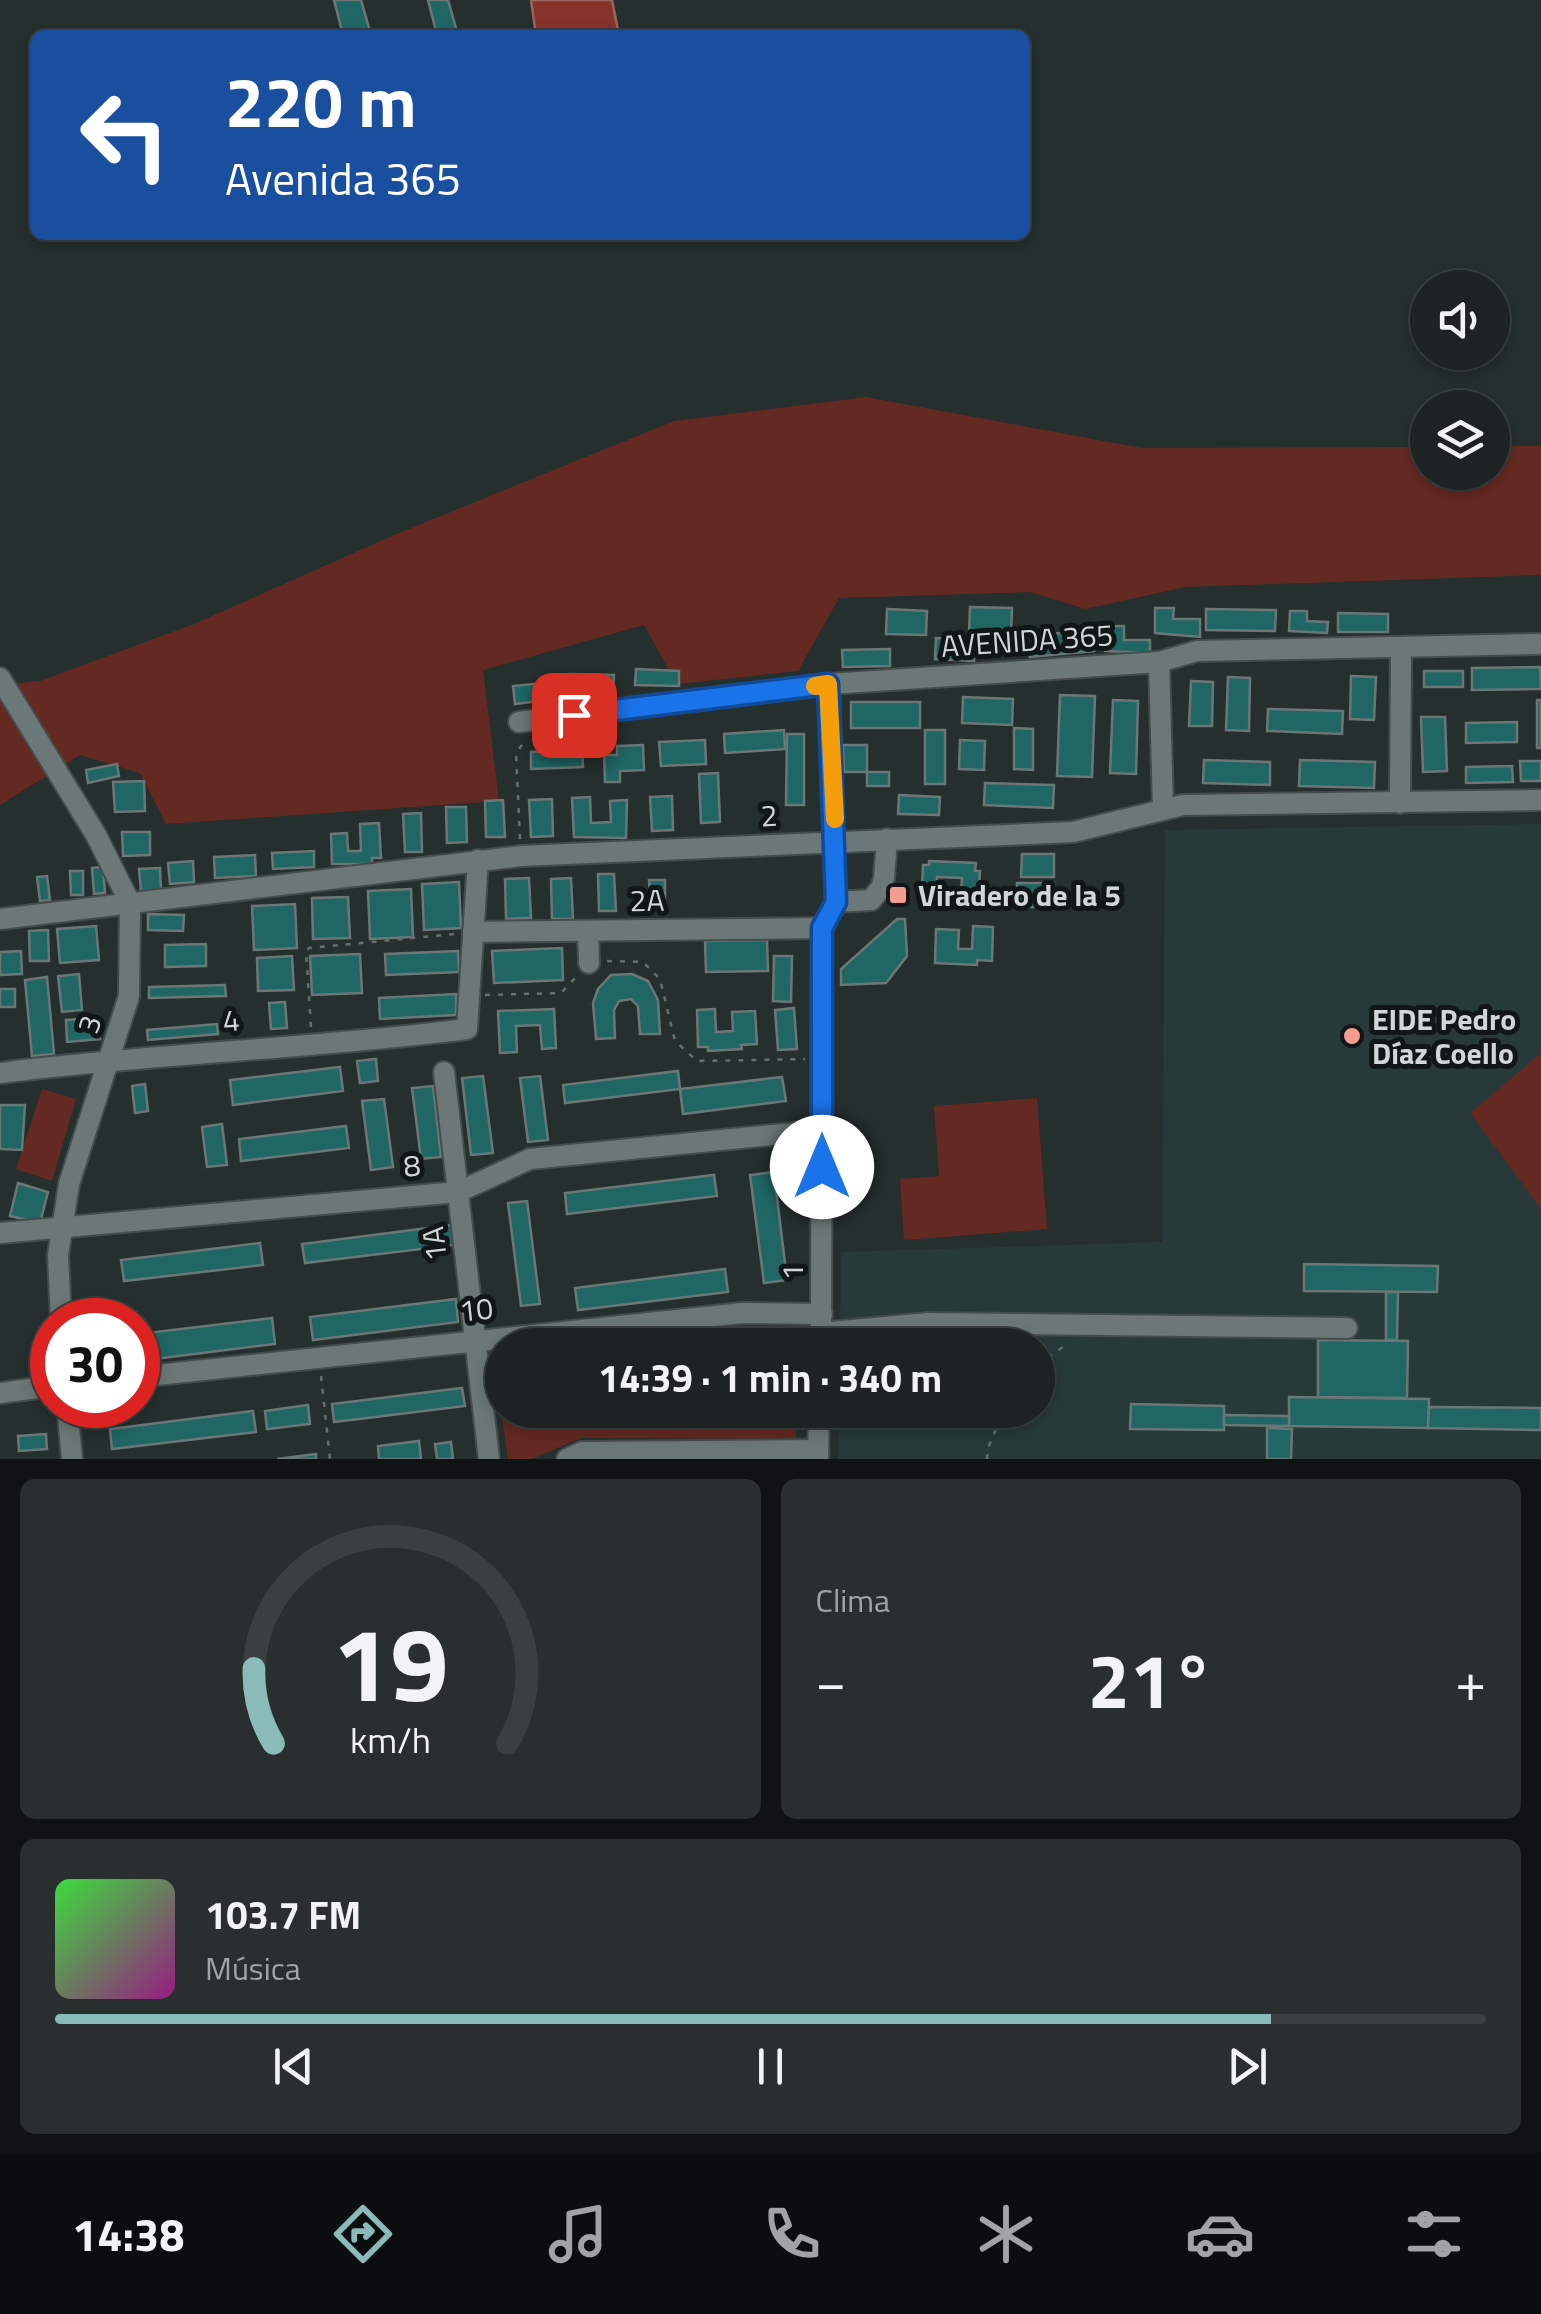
<!DOCTYPE html>
<html lang="es">
<head>
<meta charset="utf-8">
<style>
	body { margin:0; font-family:"Titillium Web",sans-serif; background:#292f2f; color:#f1f3f6; height:100vh; display:flex; flex-direction:column; font-size:38px; white-space:nowrap }
	* { box-sizing:border-box; margin:0 }
	p { font-size:32px; color:#a0a4a5 }
	.icon { flex:none; width:55px; height:55px; fill:none; stroke:currentColor; stroke-width:2; stroke-linecap:round; stroke-linejoin:round }
	.map { position:relative; height:1459px; overflow:hidden }
	.panel { display:flex; flex-direction:column; gap:20px; padding:20px; background:#0f1313; flex:1 }
	.panel>* { flex:none }
	.top-card { position:absolute; left:30px; top:30px; width:1000px; height:210px; border-radius:15px; box-shadow:0 5px 15px #0003,0 0 0 2px #3a4040; background:#1a4fa0; color:#fff; overflow:hidden }
	.tools { position:absolute; left:1410px; top:270px; display:grid; gap:20px }
	.tools a { display:grid; place-items:center; width:100px; height:100px; border-radius:50%; background:#1c2322; box-shadow:0 5px 15px #0003,0 0 0 2px #3a4040; font-size:50px }
	.speed { position:absolute; left:30px; top:1298px; display:flex; gap:20px; font-size:50px; font-weight:700; text-align:center }
	.speed>* { display:grid; place-content:center; width:130px; height:130px; border-radius:50%; background:#1c2322; box-shadow:0 5px 15px #0003,0 0 0 2px #3a4040; line-height:1 }
	.speed .limit { border:15px solid #d22; background:#fff; color:#111 }
	.pin { position:absolute; display:grid; place-items:center; width:85px; height:85px; color:#fff; margin:-42px; border-radius:20px; box-shadow:0 5px 15px #0006 }
	.me { position:absolute; width:110px; margin:-55px; rotate:0deg; stroke-linejoin:round; filter:drop-shadow(0 0 8px #0008) }
	.turn { display:flex; align-items:center; gap:35px; height:210px; padding:0 30px; font-size:45px }
	.turn .icon { width:130px; height:130px; stroke-width:2.5 }
	.turn b { display:block; font-size:70px; line-height:85px }
	.big { font-size:75px; font-weight:700; line-height:1.1 }
	.panel .card { flex:1; display:flex; flex-direction:column; justify-content:center; gap:15px; min-width:0; padding:0 35px; border-radius:15px; background:#292f2f }
	.panel .dial { align-items:center; gap:0 }
	.dial svg { height:260px; overflow:visible; fill:none; stroke:#3a4040; stroke-width:7; stroke-linecap:round; text-anchor:middle }
	.dial text { fill:#f1f3f6; stroke:none }
	.song { display:flex; align-items:center; gap:30px }
	.cover { width:120px; height:120px; border-radius:15px; background:linear-gradient(135deg,hsl(120 70% 55%),hsl(310 70% 35%)) }
	.played { height:10px; border-radius:5px; background:linear-gradient(90deg,#8bbbb9 85%,#3a4040 85%) }
	.keys { display:flex; justify-content:space-around; direction:ltr }
	.heat { display:flex; justify-content:space-between; align-items:center; font-size:55px; direction:ltr }
	.panel .tiles { flex:1; display:grid; gap:20px; grid-template-columns:1fr 1fr }
	.card:last-child { grid-column:span 2 }
	.trip { position:absolute; left:485px; top:1328px; width:570px; height:100px; border-radius:50px; background:#1c2322; box-shadow:0 5px 15px #0003,0 0 0 2px #3a4040; font-weight:700; line-height:100px; text-align:center }
	.tab-bar { display:flex; height:160px; justify-content:space-around; align-items:center; background:#0b0e0e; color:#a0a4a5 }
	.tab-bar .icon { width:70px; height:70px }
	.tab-bar .current { color:#8bbbb9 }
	.tab-bar b { font-size:45px; color:#f1f3f6 }
	.map>svg:first-child { display:block }
	.built { fill:#273a39 }
	.green { fill:#642922 }
	.water { fill:#85332b; stroke:#9c645f; stroke-width:2.5 }
	.building { fill:#1f6664; stroke:#6b7776; stroke-width:2.5 }
	.lines { fill:none; stroke-linecap:round; stroke-linejoin:round }
	.minor-casing { stroke:#444d4c; stroke-width:24 }
	.path { stroke:#666f6e; stroke-width:2.5; stroke-dasharray:5 8; stroke-linecap:butt }
	.minor { stroke:#6c7877; stroke-width:20 }
	.route-casing { stroke:#114b97; stroke-width:25 }
	.route { stroke:#1a73e8; stroke-width:18 }
	.slow { stroke:#f59e0b; stroke-width:18 }
	.poi-dot { fill:#f59c90; stroke:#111616; stroke-width:4 }
	.labels { text-anchor:middle; dominant-baseline:central; stroke-width:10; stroke-linejoin:round; paint-order:stroke }
	.street-label { font-size:30px; fill:#d1d7d7; stroke:#111616 }
	.poi-label { font-size:30px; font-weight:bold; fill:#d1d7d7; stroke:#111616; text-anchor:start }
</style>
</head>
<body>
<div class="map">
<svg width="1541" height="1459" viewBox="0 0 1541 1459">
	<rect width="100%" height="100%" fill="#252f2e"/>
	<path class="built" d="M1541 824V1459H838L839 1410H1038V1345H840L841 1252 1162 1242 1165 830Z"/>
	<g class="green">
		<path d="M866 397 1142 448 1427 447 1428 472H1492L1493 446H1541V575L1185 587 1085 609 1030 592 839 598 798 671 677 684 644 625 483 670 499 801 166 824 140 773 80 755 0 805V685L40 681 194 624 394 535 674 421Z"/>
		<path d="M1541 1053V1209L1470 1113Z"/>
		<path d="M42 1089 76 1099 52 1181 16 1169Z"/>
		<path d="M1037 1098 1047 1229 904 1240 900 1179 939 1176 934 1106Z"/>
		<path d="M759 1334 784 1345H636Z"/>
		<path d="M502 1357V1410H797L795 1439 581 1438 532 1459H508L494 1358Z"/>
	</g>
	<path class="water" d="M531 0H612L619 35H536Z"/>
	<g class="building">
		<path d="M334 0H361L371 35H343Z"/>
		<path d="M428 0H448L458 35H437Z"/>
		<path d="M970 607 1012 608 1011 634 969 633Z"/>
		<path d="M1155 608H1174L1173 619H1200V637L1155 633Z"/>
		<path d="M887 609 927 611 926 635 886 634Z"/>
		<path d="M1206 609 1276 610 1275 631 1206 630Z"/>
		<path d="M1290 611H1307V621L1328 622 1327 633 1289 631Z"/>
		<path d="M1338 613 1388 614V632H1338Z"/>
		<path d="M1106 626H1124V640H1150V653L1105 651Z"/>
		<path d="M1092 630 1094 651 1030 657 1028 636Z"/>
		<path d="M936 638 974 640V661L935 659Z"/>
		<path d="M890 649V666L843 667 842 650Z"/>
		<path d="M1540 667 1541 689 1472 690V668Z"/>
		<path d="M636 669 679 671V686L635 685Z"/>
		<rect x="1424" y="671" width="39" height="16"/>
		<path d="M570 674 614 675 613 692 569 691Z"/>
		<path d="M1351 676 1376 677 1374 720 1350 719Z"/>
		<path d="M1228 677 1250 678 1249 731 1226 730Z"/>
		<path d="M1191 681 1213 682 1212 726H1189Z"/>
		<path d="M554 682 556 699 515 704 513 686Z"/>
		<path d="M1060 695 1095 696 1092 777 1057 776Z"/>
		<path d="M963 697 1013 699 1012 725 962 723Z"/>
		<path d="M1113 700 1138 701 1136 774 1110 773Z"/>
		<rect x="1537" y="700" width="4" height="48"/>
		<rect x="851" y="702" width="69" height="26"/>
		<path d="M1268 709 1343 711 1342 734 1267 731Z"/>
		<path d="M1421 717H1445L1447 771 1423 772Z"/>
		<path d="M1517 722V742L1466 743V723Z"/>
		<path d="M1014 728 1033 729V770L1014 769Z"/>
		<path d="M784 730 785 749 725 753 724 734Z"/>
		<rect x="925" y="730" width="20" height="54"/>
		<path d="M787 734H804V805H786Z"/>
		<path d="M705 740 706 764 661 766 659 742Z"/>
		<path d="M960 740 985 741 984 770 959 769Z"/>
		<path d="M643 745 644 770 620 771V782H605L604 755H617V746Z"/>
		<path d="M843 745H867V772H844Z"/>
		<path d="M582 749 583 767 531 769V752Z"/>
		<path d="M1204 760 1270 762V785L1203 783Z"/>
		<path d="M1300 760 1375 762 1374 788 1299 786Z"/>
		<path d="M1520 761H1541V781H1521Z"/>
		<path d="M117 764 119 776 88 783 86 770Z"/>
		<path d="M1512 766 1513 782 1466 783V767Z"/>
		<rect x="867" y="772" width="22" height="14"/>
		<path d="M718 773 720 822 701 823 699 774Z"/>
		<path d="M144 781 145 811 115 812 113 782Z"/>
		<path d="M985 783 1054 785 1053 808 984 805Z"/>
		<path d="M899 795 940 797 939 815 898 814Z"/>
		<path d="M672 796 673 830 652 831 650 797Z"/>
		<path d="M590 797 591 823 611 822 610 801 627 800 626 838 574 837 572 798Z"/>
		<path d="M552 799 553 836 531 837 529 800Z"/>
		<path d="M503 800 505 837H486L485 801Z"/>
		<path d="M446 807H466L467 842 447 843Z"/>
		<path d="M421 813 422 852H405L403 814Z"/>
		<path d="M379 823 381 858H372V864H332L331 834 347 833 348 851H361L360 824Z"/>
		<path d="M122 832H150V855L123 856Z"/>
		<path d="M314 851V867L273 869 272 853Z"/>
		<path d="M1022 854H1054V877H1021Z"/>
		<path d="M255 855 256 876 215 878 214 857Z"/>
		<path d="M193 861 194 882 170 884 168 863Z"/>
		<path d="M929 861 976 863 975 871H980L978 908 960 907 962 878 937 877 936 908 921 907 923 865H929Z"/>
		<path d="M103 867 105 893 94 894 92 868Z"/>
		<path d="M160 868 161 890 141 891 139 869Z"/>
		<path d="M70 871H83V895H71Z"/>
		<path d="M598 874H614L616 911H599Z"/>
		<path d="M47 876 50 900 40 901 37 877Z"/>
		<path d="M529 878 531 918 506 919 505 879Z"/>
		<path d="M571 878 573 919H552L551 879Z"/>
		<path d="M649 880H665V900L650 901Z"/>
		<path d="M459 882 461 928 424 930 422 884Z"/>
		<rect x="1017" y="883" width="37" height="24"/>
		<path d="M411 889 413 937 370 939 368 891Z"/>
		<path d="M348 897 350 938 313 939 312 898Z"/>
		<path d="M295 904 297 948 254 950 252 906Z"/>
		<path d="M148 914 184 915 183 931 148 930Z"/>
		<path d="M897 919H905L907 956 886 983 841 985V969Z"/>
		<path d="M96 926 99 960 60 963 57 929Z"/>
		<path d="M973 926 993 927 992 961 977 960V965L935 963 936 929 959 930 958 949H972Z"/>
		<path d="M48 930 49 961H30L29 931Z"/>
		<path d="M767 940 768 971 706 972 705 941Z"/>
		<path d="M206 944V966L165 967V945Z"/>
		<path d="M562 948 563 980 494 983 492 951Z"/>
		<path d="M21 951 22 974 0 975V952Z"/>
		<path d="M458 951 459 972 386 975 385 954Z"/>
		<path d="M360 954 362 993 312 995 310 956Z"/>
		<path d="M292 956 294 990 258 991 257 958Z"/>
		<path d="M774 956H792L791 1002 773 1001Z"/>
		<path d="M79 974 82 1010 62 1012 58 976Z"/>
		<path d="M632 974 648 981 658 1000 660 1034H640L638 1006 631 999 619 1001 614 1010 615 1038 596 1039 593 1003 598 989 611 975Z"/>
		<path d="M47 977 54 1054 32 1056 25 980Z"/>
		<path d="M225 985 226 996 149 998V987Z"/>
		<rect x="0" y="989" width="15" height="18"/>
		<path d="M456 994V1015L380 1019 379 998Z"/>
		<path d="M285 1002 287 1028 271 1029 269 1003Z"/>
		<path d="M794 1008 797 1049 778 1050 775 1010Z"/>
		<path d="M554 1009 556 1048 542 1049 540 1025 516 1026 517 1052 500 1053 498 1011Z"/>
		<path d="M715 1009 716 1032 733 1031 732 1012 755 1011 757 1044 741 1045 742 1049 708 1051V1047H698L697 1010Z"/>
		<path d="M98 1018 100 1039 67 1042 66 1020Z"/>
		<path d="M217 1024 218 1034 148 1040 147 1030Z"/>
		<path d="M376 1059 378 1081 360 1083 357 1061Z"/>
		<path d="M340 1067 343 1091 233 1105 230 1080Z"/>
		<path d="M678 1071 680 1089 565 1103 563 1085Z"/>
		<path d="M483 1076 493 1153 471 1155 462 1078Z"/>
		<path d="M540 1076 548 1140 528 1142 520 1078Z"/>
		<path d="M782 1077 786 1101 683 1114 680 1089Z"/>
		<path d="M145 1084 148 1111 135 1113 132 1086Z"/>
		<path d="M433 1086 441 1157 421 1159 412 1088Z"/>
		<path d="M384 1099 393 1167 371 1170 362 1101Z"/>
		<path d="M0 1105H25L22 1150 0 1149Z"/>
		<path d="M222 1124 227 1165 207 1167 202 1127Z"/>
		<path d="M346 1126 349 1148 241 1161 239 1139Z"/>
		<path d="M774 1172 787 1280 764 1283 750 1175Z"/>
		<path d="M714 1175 717 1196 567 1214 565 1193Z"/>
		<path d="M18 1183 48 1192 40 1223 10 1216Z"/>
		<path d="M527 1201 540 1304 521 1306 508 1203Z"/>
		<path d="M452 1225 454 1245 305 1263 302 1244Z"/>
		<path d="M260 1243 263 1265 124 1281 121 1260Z"/>
		<path d="M1304 1264 1438 1266 1437 1292 1304 1291Z"/>
		<path d="M725 1269 728 1292 578 1310 575 1288Z"/>
		<path d="M1386 1292H1398L1397 1340H1386Z"/>
		<path d="M456 1299 458 1322 313 1340 310 1317Z"/>
		<path d="M272 1318 275 1344 138 1361V1334Z"/>
		<path d="M1318 1340 1408 1341 1407 1398 1318 1397Z"/>
		<path d="M462 1388 465 1406 334 1422 332 1404Z"/>
		<path d="M1289 1397 1429 1399 1428 1428 1289 1426Z"/>
		<path d="M1131 1404 1224 1406V1430L1130 1429Z"/>
		<path d="M308 1405 310 1424 267 1429 265 1411Z"/>
		<path d="M1429 1407 1541 1408V1430L1428 1428Z"/>
		<path d="M253 1411 256 1432 112 1449 110 1429Z"/>
		<path d="M1224 1415 1289 1416V1426L1224 1425Z"/>
		<path d="M1267 1428 1292 1429 1291 1459H1267Z"/>
		<path d="M46 1434 47 1449 19 1451 18 1436Z"/>
		<path d="M419 1441 421 1459H379L378 1446Z"/>
		<path d="M451 1442 453 1459H437L435 1444Z"/>
		<path d="M316 1454V1459H277Z"/>
	</g>
	<g class="lines">
		<g class="minor-casing">
			<g id="minor">
				<path d="M1159 662 1163 808"/>
				<path d="M0 678 96 835 130 903 129 996 69 1184 58 1255 61 1320"/>
				<path d="M519 722 829 684 1159 662 1197 651 1541 644"/>
				<path d="M1400 803 1401 648"/>
				<path d="M836 902 871 900 881 888 884 878 887 839"/>
				<path d="M0 919 521 856 1073 832 1183 805 1541 800"/>
				<path d="M588 931 589 963"/>
				<path d="M473 932 822 928"/>
				<path d="M444 1072 489 1459"/>
				<path d="M0 1073C155 1053 312 1049 467 1029L478 860"/>
				<path d="M0 1233 458 1192 530 1159 822 1130"/>
				<path d="M821 1333 928 1323 1347 1328"/>
				<path d="M821 1345 822 928 836 902 829 684"/>
				<path d="M138 1377 743 1313 822 1314"/>
				<path d="M0 1393 52 1386"/>
				<path d="M67 1405 72 1459"/>
				<path d="M567 1459 582 1452 818 1450"/>
				<path d="M818 1459 819 1410"/>
			</g>
		</g>
		<g class="path">
			<path d="M520 839 516 754 525 740"/>
			<path d="M607 961 643 962 660 979 675 1041 697 1061 805 1059"/>
			<path d="M485 995 561 993 579 974"/>
			<path d="M311 1027 306 952 309 948 455 934"/>
			<path d="M1038 1366 1068 1343"/>
			<path d="M321 1376 330 1459"/>
			<path d="M987 1459 988 1448 1004 1410"/>
		</g>
		<use href="#minor" class="minor"/>
	</g>
	<g class="lines">
		<g class="route-casing">
			<path id="route" d="M574 715 828 684 836 902 822 928V1167"/>
		</g>
		<use href="#route" class="route"/>
		<path class="slow" d="M815 686 828 684 835 819"/>
	</g>
	<g class="poi-dot">
		<rect x="888" y="885" width="20" height="20" rx="5"/>
		<circle cx="1352" cy="1036" r="10"/>
	</g>
	<g class="labels">
		<g class="street-label">
			<text transform="translate(1027 640) rotate(-4)">AVENIDA 365</text>
			<text transform="translate(769 815) rotate(-3)">2</text>
			<text transform="translate(647 900) rotate(-1)">2A</text>
			<text transform="translate(231 1020) rotate(-4)">4</text>
			<text transform="translate(89 1024) rotate(-72)">3</text>
			<text transform="translate(412 1165) rotate(-5)">8</text>
			<text transform="translate(434 1244) rotate(-97)">1A</text>
			<text transform="translate(792 1272) rotate(-90)">1</text>
			<text transform="translate(476 1309) rotate(-6)">10</text>
		</g>
		<g class="poi-label">
			<text x="918" y="895">Viradero de la 5</text>
			<text x="1372" y="1019">EIDE Pedro<tspan x="1372" dy="34">Díaz Coello</tspan></text>
		</g>
	</g>
</svg>
<div class="tools">
<a><svg class="icon" aria-label="sound" viewBox="0 0 24 24"><path d="M4 9h4l5-4v14l-5-4H4zM17 9q2 3 0 6"/></svg></a>
<a><svg class="icon" aria-label="layers" viewBox="0 0 24 24"><path d="M12 4l9 5-9 5-9-5zM3 14l9 5 9-5"/></svg></a>
</div>
<div class="speed"><div class="limit">30</div></div>
<div class="pin" style="left:574px;top:715px;background:#d93025"><svg class="icon" aria-label="arrive" viewBox="0 0 24 24"><path d="M6 21V4h12l-3 4 3 4H6"/></svg></div>
<svg class="me" style="left:822px;top:1167px" viewBox="-20 -20 40 40"><circle r="19" fill="#fff"/><path d="M0-13L10 11 0 6-10 11z" fill="#1a73e8"/></svg>
<div class="trip">14:39 · 1 min · 340 m</div>
<div class="top-card">
<div class="turn"><svg class="icon" aria-label="left" viewBox="0 0 24 24"><path d="M17 20v-9H6M10 6l-5 5 5 5"/></svg><div><b>220 m</b>Avenida 365</div></div>
</div>
</div>
<section class="panel">
<div class="tiles">
<div class="card dial"><svg viewBox="0 0 100 80">
<path d="M14 69A42 42 0 1 1 86 69"/>
<path d="M14 69A42 42 0 0 1 8 46" stroke="#8bbbb9"/>
<text x="50" y="56" font-size="32" font-weight="700">19</text>
<text x="50" y="72" font-size="11">km/h</text>
</svg></div>
<div class="card"><p>Clima</p>
<div class="heat"><a>−</a><b class="big">21°</b><a>+</a></div>
</div>
<div class="card">
<div class="song"><i class="cover"></i><div><b>103.7 FM</b><p>Música</p></div></div>
<div class="played"></div>
<div class="keys"><svg class="icon" aria-label="previous" viewBox="0 0 24 24"><path d="M18 5L8 12l10 7zM5 5v14"/></svg><svg class="icon" aria-label="pause" viewBox="0 0 24 24"><path d="M8 5v14M16 5v14"/></svg><svg class="icon" aria-label="next" viewBox="0 0 24 24"><path d="M6 5l10 7-10 7zM19 5v14"/></svg></div>
</div>
</div>
</section>
<nav class="tab-bar">
<b>14:38</b>
<svg class="icon current" aria-label="directions" viewBox="0 0 24 24"><path d="M12 3l9 9-9 9-9-9zM9 14v-3h6M13 9l2 2-2 2"/></svg>
<svg class="icon" aria-label="music" viewBox="0 0 24 24"><path d="M9 18V5l10-2v13"/><circle cx="6" cy="18" r="3"/><circle cx="16" cy="16" r="3"/></svg>
<svg class="icon" aria-label="phone" viewBox="0 0 24 24"><path d="M5 4h4l2 5-3 2q2 4 5 5l2-3 5 2v4C11 20 4 13 5 4z"/></svg>
<svg class="icon" aria-label="climate" viewBox="0 0 24 24"><path d="M12 3v18M4 7l16 10M4 17L20 7"/></svg>
<svg class="icon" aria-label="car" viewBox="0 0 24 24"><path d="M5 17H2v-5l4-1 3-4h7l3 4 3 1v5h-3M9 17h6M6 11h13"/><circle cx="7" cy="17" r="2"/><circle cx="17" cy="17" r="2"/></svg>
<svg class="icon" aria-label="filters" viewBox="0 0 24 24"><path d="M4 7h16M4 17h16"/><circle cx="9" cy="7" r="2"/><circle cx="15" cy="17" r="2"/></svg>
</nav>
</body>
</html>
